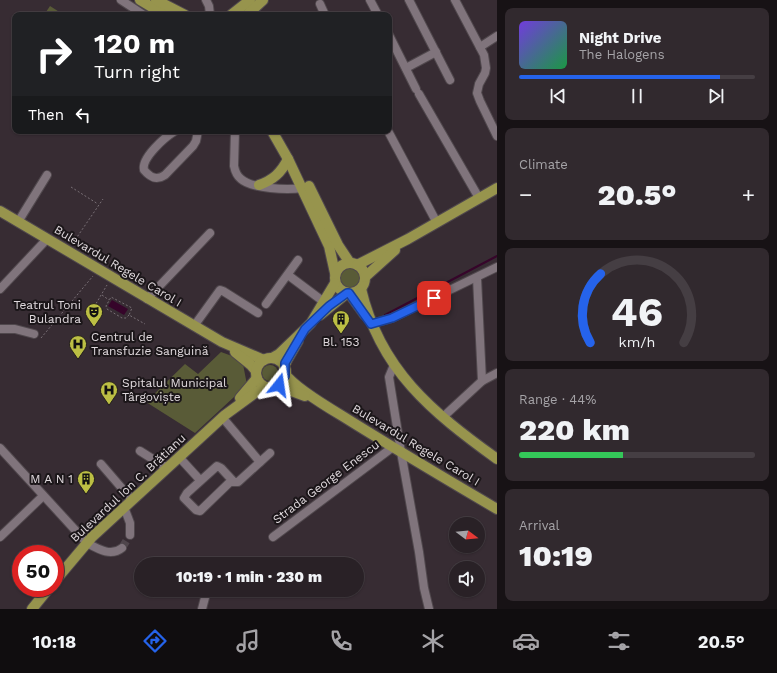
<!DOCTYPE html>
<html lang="en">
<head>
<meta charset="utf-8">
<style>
	body { margin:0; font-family:"Work Sans",sans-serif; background:#31292e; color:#f1f3f6; height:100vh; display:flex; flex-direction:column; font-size:15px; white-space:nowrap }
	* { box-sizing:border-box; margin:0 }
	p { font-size:13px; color:#a5a3a7 }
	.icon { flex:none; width:22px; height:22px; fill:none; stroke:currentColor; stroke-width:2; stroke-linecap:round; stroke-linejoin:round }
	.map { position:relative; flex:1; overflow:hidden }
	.panel { display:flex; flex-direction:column; gap:8px; padding:8px; background:#171215; width:280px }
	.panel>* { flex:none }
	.hud { position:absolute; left:12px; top:12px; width:380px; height:122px; border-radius:8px; box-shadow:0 1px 3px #0004,0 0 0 1px #453e43; background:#202124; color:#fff; overflow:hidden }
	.needle { width:26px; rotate:106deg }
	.fabs { position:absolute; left:449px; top:517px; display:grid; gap:8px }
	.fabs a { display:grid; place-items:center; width:36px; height:36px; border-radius:50%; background:#292126; box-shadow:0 1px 3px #0004,0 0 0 1px #453e43; font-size:20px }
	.speed { position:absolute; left:12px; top:545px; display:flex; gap:8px; font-size:20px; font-weight:700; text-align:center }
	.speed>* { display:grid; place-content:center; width:52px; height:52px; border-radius:50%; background:#292126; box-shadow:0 1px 3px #0004,0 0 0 1px #453e43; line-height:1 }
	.speed .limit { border:6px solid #d22; background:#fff; color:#111 }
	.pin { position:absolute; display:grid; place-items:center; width:34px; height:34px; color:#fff; margin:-17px; border-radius:8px; box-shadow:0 2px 6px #0006 }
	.me { position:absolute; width:44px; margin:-22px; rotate:15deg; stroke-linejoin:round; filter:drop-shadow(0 0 3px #0008) }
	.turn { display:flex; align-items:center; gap:14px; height:84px; padding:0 16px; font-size:18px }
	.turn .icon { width:52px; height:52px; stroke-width:2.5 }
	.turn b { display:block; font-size:28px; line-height:34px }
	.then { display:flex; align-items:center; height:38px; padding:0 16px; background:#0003; gap:8px; font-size:15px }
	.big { font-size:30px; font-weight:800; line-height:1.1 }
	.panel .tile { flex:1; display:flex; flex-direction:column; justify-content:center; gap:6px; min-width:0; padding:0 14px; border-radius:8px; background:#31292e }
	.panel .dial { align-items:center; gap:0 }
	.dial svg { height:104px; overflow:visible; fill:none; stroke:#453e43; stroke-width:7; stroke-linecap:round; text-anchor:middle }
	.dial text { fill:#f1f3f6; stroke:none }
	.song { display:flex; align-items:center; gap:12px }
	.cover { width:48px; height:48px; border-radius:6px; background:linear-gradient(135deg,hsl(260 70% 55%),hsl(140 70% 35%)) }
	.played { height:4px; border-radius:2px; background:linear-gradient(90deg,#2563eb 85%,#453e43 85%) }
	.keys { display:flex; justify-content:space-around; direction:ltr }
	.heat { display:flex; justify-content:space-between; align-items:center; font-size:22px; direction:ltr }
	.charge { height:6px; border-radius:3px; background:linear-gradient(90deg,#34c759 44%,#453e43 0) }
	.trip { position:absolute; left:134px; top:557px; width:230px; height:40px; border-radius:20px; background:#292126; box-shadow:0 1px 3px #0004,0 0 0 1px #453e43; font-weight:800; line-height:40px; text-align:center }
	.tabs { display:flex; height:64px; justify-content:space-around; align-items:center; background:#100d0f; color:#a5a3a7 }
	.tabs .icon { width:28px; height:28px }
	.tabs .current { color:#2563eb }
	.tabs b { font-size:18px; color:#f1f3f6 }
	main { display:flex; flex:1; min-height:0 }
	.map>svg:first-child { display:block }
	.green { fill:#595b37 }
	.water { fill:#36052a }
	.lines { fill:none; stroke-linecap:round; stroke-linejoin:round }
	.stream { stroke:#36052a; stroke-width:2 }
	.minor-tunnel { stroke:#50464c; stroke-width:8; stroke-dasharray:8 4; stroke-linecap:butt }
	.minor-casing { stroke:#50484d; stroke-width:10 }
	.major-casing { stroke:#50484d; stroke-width:12 }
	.path { stroke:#797076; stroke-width:1; stroke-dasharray:2 2; stroke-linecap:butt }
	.minor { stroke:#80747c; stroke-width:8 }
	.major { stroke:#97944d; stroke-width:10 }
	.route-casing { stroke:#184099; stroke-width:10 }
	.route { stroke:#2563eb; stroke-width:7 }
	.labels { text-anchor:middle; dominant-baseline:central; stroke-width:4; stroke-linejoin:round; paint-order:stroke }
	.street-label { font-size:12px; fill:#e0d9dd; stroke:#1b1619 }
	.poi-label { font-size:12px; fill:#e0d9dd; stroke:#1b1619; text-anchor:end }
</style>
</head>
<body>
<main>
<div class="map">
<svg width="497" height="609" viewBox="0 0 497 609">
	<rect width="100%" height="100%" fill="#372c33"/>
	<g class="green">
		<path d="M50 6 64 15H44Z"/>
		<circle cx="350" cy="278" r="10"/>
		<path d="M221 352 232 356 243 364 247 385 195 433 146 402 185 364 198 374Z"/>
		<circle cx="270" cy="373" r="8"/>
	</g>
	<path class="water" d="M112 300 128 309 124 315 108 306Z"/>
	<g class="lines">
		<path class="stream" d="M385 315 497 256"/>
		<path class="minor-tunnel" d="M122 548 130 535"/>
		<g class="minor-casing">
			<g id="minor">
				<path d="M121 0 144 15"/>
				<path d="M206 0 209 6 210 15"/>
				<path d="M370 0 378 15"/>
				<path d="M409 0 450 80"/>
				<path d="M455 0 484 55 486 68 485 73 479 84 477 93 480 101 497 136"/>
				<path d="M320 4 325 15"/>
				<path d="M389 35 416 89"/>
				<path d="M480 47 497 36"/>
				<path d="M406 68 436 52"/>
				<path d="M419 94 479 198"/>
				<path d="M175 131C165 137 141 158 144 170 150 177 156 181 165 175L193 146 196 141 198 131"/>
				<path d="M235 131 234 166C235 171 237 176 241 179 252 189 288 190 302 188"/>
				<path d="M388 131 437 223"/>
				<path d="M18 222 47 175"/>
				<path d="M288 275 324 302"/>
				<path d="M477 278 482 381"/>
				<path d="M0 289 47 239"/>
				<path d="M147 299 210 233"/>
				<path d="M266 304 298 260"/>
				<path d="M371 324 392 318 497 267"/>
				<path d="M194 326 220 290 223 291 258 313"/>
				<path d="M0 329H15L34 334"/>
				<path d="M394 365 389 377 401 452 419 552 424 588 429 609"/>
				<path d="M222 417 260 462"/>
				<path d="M443 417 482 381 497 373"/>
				<path d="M0 448 87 543C98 549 111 557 122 548"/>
				<path d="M140 451 167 468"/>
				<path d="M179 457 200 480"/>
				<path d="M101 464 132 500"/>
				<path d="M233 481 221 468 217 466 187 493 184 498 196 510 200 511 230 482H238L270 453"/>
				<path d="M124 507 130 523V535"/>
				<path d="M0 537 43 496"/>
				<path d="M273 537 393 447"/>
				<path d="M181 561 192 564"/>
				<path d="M202 609 207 590"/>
			</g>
		</g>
		<g class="major-casing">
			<g id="major">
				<path d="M140 0 165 15"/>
				<path d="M156 0 185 15"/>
				<path d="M231 15 250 0"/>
				<path d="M247 15 263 0"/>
				<path d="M272 131 288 159 329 246 335 273"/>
				<path d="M259 185C273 180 281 173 288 159"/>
				<path d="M309 186 338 245 350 263"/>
				<path d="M0 211 222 342 264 360"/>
				<circle cx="350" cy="278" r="15"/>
				<path d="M357 265 408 239 497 188"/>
				<path d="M365 277 395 250"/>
				<path d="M361 289C380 370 432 412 497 459"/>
				<path d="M349 293 365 315"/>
				<path d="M320 315 347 293"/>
				<path d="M235 352 251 365 256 371"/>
				<path d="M272 358 279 354 305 329 311 323 335 283"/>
				<circle cx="271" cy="373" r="15"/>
				<path d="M284 367 287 360 298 341"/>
				<path d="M285 374C295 388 329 408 344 417 395 449 446 479 497 509"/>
				<path d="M278 386 305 396"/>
				<path d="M240 398 257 378"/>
				<path d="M55 581 92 537 200 438 225 415 255 393 266 387"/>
				<path d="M32 609 49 588"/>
			</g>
		</g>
		<g class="path">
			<path d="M71 187 98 204"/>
			<path d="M73 243 103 199"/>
			<path d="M102 295 109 300"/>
			<path d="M94 307 107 285"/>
			<path d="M129 315 126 318H122L107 309 106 306 111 297 132 308 129 315 145 324"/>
			<path d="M41 338 93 276"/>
		</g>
		<use href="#minor" class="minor"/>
		<use href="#major" class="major"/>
	</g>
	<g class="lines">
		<g class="route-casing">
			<path id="route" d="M279 385 285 376V363L305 329 329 306 347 293H349L371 324 392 318 434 298"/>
		</g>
		<use href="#route" class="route"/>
	</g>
	<defs>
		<g id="theatre-pin" transform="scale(0.9)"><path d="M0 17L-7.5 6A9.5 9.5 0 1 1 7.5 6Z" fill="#bcbf44" stroke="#1b1619"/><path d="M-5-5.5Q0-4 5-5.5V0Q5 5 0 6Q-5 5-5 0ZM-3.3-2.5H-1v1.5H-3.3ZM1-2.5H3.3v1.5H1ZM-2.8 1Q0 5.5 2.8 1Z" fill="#111"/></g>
		<g id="building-pin" transform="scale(0.9)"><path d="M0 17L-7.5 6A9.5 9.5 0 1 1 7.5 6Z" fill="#bcbf44" stroke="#1b1619"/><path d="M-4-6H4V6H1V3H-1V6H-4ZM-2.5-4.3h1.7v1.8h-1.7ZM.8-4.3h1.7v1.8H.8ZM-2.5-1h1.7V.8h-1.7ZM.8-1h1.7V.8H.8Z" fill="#111"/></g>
		<g id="hospital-pin" transform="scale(0.9)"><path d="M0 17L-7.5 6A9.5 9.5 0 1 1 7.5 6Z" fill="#bcbf44" stroke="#1b1619"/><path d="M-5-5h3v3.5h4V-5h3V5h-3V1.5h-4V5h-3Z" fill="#111"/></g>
	</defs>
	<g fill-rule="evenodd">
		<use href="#theatre-pin" x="94" y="312"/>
		<use href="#building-pin" x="341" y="319"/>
		<use href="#hospital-pin" x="78" y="344"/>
		<use href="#hospital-pin" x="109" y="390"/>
		<use href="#building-pin" x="86" y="479"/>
	</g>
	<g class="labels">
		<g class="street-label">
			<text transform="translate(118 266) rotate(31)">Bulevardul Regele Carol I</text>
			<text transform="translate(416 445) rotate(31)">Bulevardul Regele Carol I</text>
			<text transform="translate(326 482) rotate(-37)">Strada George Enescu</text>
			<text transform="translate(128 488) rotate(-43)">Bulevardul Ion C. Brătianu</text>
		</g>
		<g class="poi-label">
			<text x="81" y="305">Teatrul Toni<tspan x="81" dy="14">Bulandra</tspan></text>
			<text x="91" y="337" text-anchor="start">Centrul de<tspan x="91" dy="14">Transfuzie Sanguină</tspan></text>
			<text x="341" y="342" text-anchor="middle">Bl. 153</text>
			<text x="122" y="383" text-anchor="start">Spitalul Municipal<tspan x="122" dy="14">Târgoviște</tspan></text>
			<text x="73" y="479">M A N 1</text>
		</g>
	</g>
</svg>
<div class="fabs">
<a><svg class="needle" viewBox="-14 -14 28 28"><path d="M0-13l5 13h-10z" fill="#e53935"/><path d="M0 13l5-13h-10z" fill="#a5a3a7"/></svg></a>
<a><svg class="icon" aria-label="sound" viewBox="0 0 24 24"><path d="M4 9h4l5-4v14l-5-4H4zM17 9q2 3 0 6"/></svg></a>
</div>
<div class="speed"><div class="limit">50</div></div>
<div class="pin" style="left:434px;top:298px;background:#d93025"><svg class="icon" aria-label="arrive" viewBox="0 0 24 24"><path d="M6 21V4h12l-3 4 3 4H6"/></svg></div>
<svg class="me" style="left:279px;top:385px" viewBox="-20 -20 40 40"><path d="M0-17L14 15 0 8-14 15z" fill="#2563eb" stroke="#fff" stroke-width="4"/></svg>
<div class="trip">10:19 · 1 min · 230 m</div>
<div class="hud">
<div class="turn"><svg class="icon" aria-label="right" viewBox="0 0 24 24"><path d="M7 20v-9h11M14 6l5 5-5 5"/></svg><div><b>120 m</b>Turn right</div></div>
<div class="then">Then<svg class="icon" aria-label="left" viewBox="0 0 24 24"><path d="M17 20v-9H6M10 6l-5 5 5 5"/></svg></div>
</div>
</div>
<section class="panel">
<div class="tile">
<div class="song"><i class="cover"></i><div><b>Night Drive</b><p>The Halogens</p></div></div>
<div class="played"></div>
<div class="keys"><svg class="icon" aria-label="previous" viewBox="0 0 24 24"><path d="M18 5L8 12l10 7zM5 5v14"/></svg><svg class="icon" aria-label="pause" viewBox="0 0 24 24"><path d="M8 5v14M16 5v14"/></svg><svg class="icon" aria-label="next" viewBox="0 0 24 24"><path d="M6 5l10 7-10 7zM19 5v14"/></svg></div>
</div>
<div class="tile"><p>Climate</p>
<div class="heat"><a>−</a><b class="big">20.5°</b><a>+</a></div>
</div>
<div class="tile dial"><svg viewBox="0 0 100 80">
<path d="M14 69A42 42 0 1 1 86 69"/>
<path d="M14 69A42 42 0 0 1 22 16" stroke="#2563eb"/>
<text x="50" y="56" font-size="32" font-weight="700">46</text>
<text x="50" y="72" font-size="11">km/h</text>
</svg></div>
<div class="tile"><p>Range · 44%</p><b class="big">220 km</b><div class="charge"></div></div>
<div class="tile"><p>Arrival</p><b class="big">10:19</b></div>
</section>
</main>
<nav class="tabs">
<b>10:18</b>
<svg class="icon current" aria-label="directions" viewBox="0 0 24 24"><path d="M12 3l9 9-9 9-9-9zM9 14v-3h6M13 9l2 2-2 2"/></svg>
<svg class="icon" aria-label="music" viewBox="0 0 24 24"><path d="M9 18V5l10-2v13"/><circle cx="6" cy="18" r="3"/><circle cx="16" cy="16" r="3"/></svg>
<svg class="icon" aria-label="phone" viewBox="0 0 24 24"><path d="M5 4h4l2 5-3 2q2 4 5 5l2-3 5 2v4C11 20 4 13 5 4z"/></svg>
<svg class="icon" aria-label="climate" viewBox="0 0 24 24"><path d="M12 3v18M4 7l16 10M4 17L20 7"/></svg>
<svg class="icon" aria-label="car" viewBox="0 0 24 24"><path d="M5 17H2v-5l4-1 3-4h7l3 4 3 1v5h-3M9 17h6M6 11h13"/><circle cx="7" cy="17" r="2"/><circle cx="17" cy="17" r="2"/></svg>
<svg class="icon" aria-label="filters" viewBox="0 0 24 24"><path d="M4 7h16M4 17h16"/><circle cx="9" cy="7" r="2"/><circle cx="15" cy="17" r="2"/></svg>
<b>20.5°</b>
</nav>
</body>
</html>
